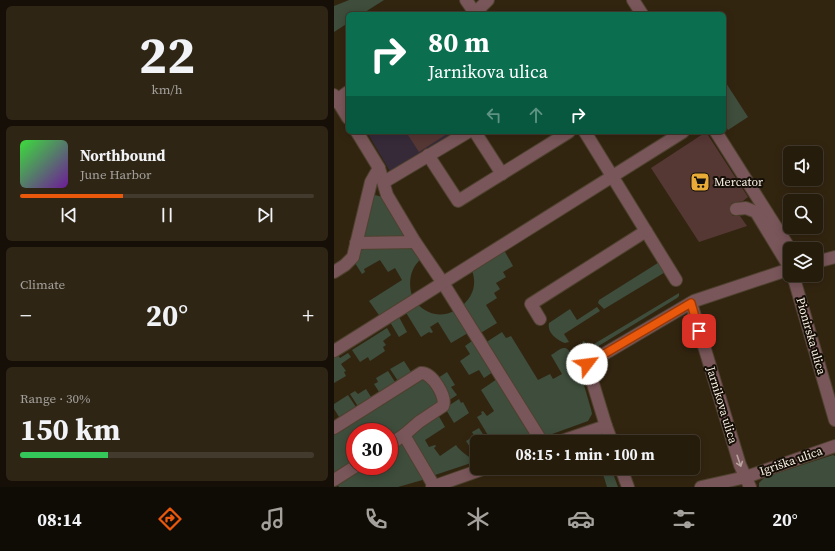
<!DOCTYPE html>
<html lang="en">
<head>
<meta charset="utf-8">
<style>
	body { margin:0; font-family:"Source Serif 4",serif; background:#2e2515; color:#f1f3f6; height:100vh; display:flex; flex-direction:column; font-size:15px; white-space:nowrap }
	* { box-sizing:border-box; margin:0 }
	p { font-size:13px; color:#a4a19d }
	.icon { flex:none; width:22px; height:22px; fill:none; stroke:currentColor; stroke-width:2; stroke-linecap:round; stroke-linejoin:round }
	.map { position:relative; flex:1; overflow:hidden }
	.drawer { display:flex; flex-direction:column; gap:6px; padding:6px; background:#150f07; width:334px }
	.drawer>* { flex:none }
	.top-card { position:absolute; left:12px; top:12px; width:380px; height:122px; border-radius:6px; box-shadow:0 2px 10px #0003,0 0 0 1px #423a2d; background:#0b6e4f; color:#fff; overflow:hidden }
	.tools { position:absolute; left:449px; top:146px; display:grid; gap:8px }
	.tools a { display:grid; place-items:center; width:40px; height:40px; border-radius:6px; background:#261c0c; box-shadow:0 2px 10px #0003,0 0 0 1px #423a2d; font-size:20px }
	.speed { position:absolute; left:12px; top:423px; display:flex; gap:8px; font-size:20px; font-weight:700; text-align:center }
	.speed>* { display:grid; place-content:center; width:52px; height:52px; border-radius:50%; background:#261c0c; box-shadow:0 2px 10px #0003,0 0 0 1px #423a2d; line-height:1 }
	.speed .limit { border:6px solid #d22; background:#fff; color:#111 }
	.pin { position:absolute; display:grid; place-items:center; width:34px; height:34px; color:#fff; margin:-17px; border-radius:8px; box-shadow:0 2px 6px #0006 }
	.me { position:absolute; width:44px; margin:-22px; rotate:60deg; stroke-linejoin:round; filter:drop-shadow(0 0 3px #0008) }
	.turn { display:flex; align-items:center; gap:14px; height:84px; padding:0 16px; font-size:18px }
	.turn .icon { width:52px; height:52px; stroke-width:2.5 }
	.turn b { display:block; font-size:28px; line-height:34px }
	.lanes { display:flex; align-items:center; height:38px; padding:0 16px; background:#0003; justify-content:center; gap:20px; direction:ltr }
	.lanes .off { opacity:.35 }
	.big { font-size:30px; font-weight:700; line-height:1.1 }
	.drawer .tile { flex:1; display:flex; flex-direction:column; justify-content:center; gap:6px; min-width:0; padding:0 14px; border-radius:6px; background:#2e2515 }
	.drawer .dial { align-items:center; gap:0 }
	.dial b { font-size:52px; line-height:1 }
	.song { display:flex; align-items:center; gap:12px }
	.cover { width:48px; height:48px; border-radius:6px; background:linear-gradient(135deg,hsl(120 70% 55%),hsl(280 70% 35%)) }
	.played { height:4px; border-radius:2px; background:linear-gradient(90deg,#ea580c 35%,#423a2d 35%) }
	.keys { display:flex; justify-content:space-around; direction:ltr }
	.heat { display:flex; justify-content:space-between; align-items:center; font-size:22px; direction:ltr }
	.charge { height:6px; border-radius:3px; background:linear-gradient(90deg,#34c759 30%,#423a2d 0) }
	.trip { position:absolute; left:136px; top:435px; width:230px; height:40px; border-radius:6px; background:#261c0c; box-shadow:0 2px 10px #0003,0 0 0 1px #423a2d; font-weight:700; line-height:40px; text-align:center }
	.dock { display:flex; height:64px; justify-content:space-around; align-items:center; background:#0f0b05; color:#a4a19d }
	.dock .icon { width:28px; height:28px }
	.dock .current { color:#ea580c }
	.dock b { font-size:18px; color:#f1f3f6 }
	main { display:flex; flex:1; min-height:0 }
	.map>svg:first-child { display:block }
	.education { fill:#362a39 }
	.green { fill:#3e4d3c }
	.building { fill:#553734 }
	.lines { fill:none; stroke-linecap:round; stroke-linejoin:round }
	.street-casing { stroke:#4e422e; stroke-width:14 }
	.street { stroke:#79565a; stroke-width:12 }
	.oneway { stroke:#baa4a0 }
	.route-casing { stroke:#983908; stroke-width:10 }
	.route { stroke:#ea580c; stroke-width:7 }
	.labels { text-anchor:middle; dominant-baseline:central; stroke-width:4; stroke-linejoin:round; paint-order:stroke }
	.poi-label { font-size:12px; fill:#fbf2e5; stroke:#150f07; text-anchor:start }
	.street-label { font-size:12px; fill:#fbf2e5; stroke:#150f07 }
</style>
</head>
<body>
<main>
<section class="drawer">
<div class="tile dial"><b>22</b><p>km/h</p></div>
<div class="tile">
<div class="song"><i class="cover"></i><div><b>Northbound</b><p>June Harbor</p></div></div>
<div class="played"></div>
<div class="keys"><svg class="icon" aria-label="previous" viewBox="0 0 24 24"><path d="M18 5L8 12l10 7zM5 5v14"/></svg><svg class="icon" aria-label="pause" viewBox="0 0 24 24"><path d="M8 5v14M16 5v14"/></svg><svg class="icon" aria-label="next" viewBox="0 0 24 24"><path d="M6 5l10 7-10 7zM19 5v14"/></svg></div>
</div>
<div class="tile"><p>Climate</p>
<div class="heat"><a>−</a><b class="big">20°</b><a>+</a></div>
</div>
<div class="tile"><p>Range · 30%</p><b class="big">150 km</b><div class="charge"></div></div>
</section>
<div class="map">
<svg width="501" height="487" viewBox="0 0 501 487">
	<rect width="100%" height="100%" fill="#322510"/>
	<path class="education" d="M33 132H126L57 173Z"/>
	<g class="green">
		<path d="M15 0H50L28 14H14V23L0 32V6Z"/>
		<path d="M392 83 414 117 394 130 390 124V84Z"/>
		<path d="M38 194 48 197 73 240H29Z"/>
		<path d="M77 244 87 259C76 268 74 283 78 296L47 318 35 301 68 280 61 268 54 272 46 260 30 269 31 272 28 274 21 263 24 248Z"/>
		<path d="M170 250 179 266 169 272 172 277 162 283 166 289 160 293 163 298 152 305 163 323 145 334 128 306C139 296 143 285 138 270Z"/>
		<path d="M327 261 333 271 270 309 264 303 265 300Z"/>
		<path d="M345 293V296L343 298 258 350 253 349 248 342 250 341 255 347Z"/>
		<path d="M83 304C94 314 106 318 120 311L134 333 117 343 104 322 96 327 99 332 97 333 95 332 87 337 71 311Z"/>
		<path d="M263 307 266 311 230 334 235 342 231 343C223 340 213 333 215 323L236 309 243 320Z"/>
		<path d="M65 317 73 332 65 337 56 322Z"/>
		<path d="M53 328 57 335 49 341 52 345 49 347 51 351 36 361 34 357 26 362 18 350Z"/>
		<path d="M168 332 172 338 177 336 204 380 216 374 219 379 228 374 217 355C221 353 227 347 231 348 241 349 254 399 257 409L258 414 254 421 210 437 151 343Z"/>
		<path d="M138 341 159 372 150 378 145 370 135 375 126 361 136 354 131 346Z"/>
		<path d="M14 353 17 357 7 364 12 371 10 372 12 376 0 383V356L3 354 6 358Z"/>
		<path d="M70 361 79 375 66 384 56 369Z"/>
		<path d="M54 371 63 385 47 395 40 384 44 382 42 378Z"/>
		<path d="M113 372 121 385 117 387 123 395 114 401 101 380Z"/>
		<path d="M92 377 105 395V404L55 441V432H21V463L0 474V430Z"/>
		<path d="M163 379 202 440 197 442H158L143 417 148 414 147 412 149 411 153 416 160 411 147 390Z"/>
		<path d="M32 389 39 400 25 408 16 394 21 391 24 394Z"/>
		<path d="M14 395 24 410 7 420 0 409V404Z"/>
		<path d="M125 399 127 403 129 402 135 413 120 423 111 408Z"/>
		<path d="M103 413 111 427 91 440 95 447 101 445 102 446 100 448 106 456 122 445C127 453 135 455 140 462L98 476 76 441 79 429Z"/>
		<path d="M145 428 154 442H143V458L132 441 140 436 138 432Z"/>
		<path d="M67 442 92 479 64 487H5L2 482 26 466H55V447Z"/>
		<path d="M499 455 501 456V487H425V483L431 477Z"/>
		<path d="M267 468H277L284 487H273Z"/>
	</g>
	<g class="building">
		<path d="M72 132H116L85 152Z"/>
		<path d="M372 132 414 197 409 201 398 203 395 209 399 216H406L413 226 365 242 317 168Z"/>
	</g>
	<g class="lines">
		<g class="street-casing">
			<g id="street">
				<path d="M132 0 141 13"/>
				<path d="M299 0 308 14"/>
				<path d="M140 14 154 0"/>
				<path d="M0 95 14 118"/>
				<path d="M0 102 14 92"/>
				<path d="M23 132 45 168 53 195 81 242 109 283 208 442"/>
				<path d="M141 132 168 174"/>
				<path d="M251 132 342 280"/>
				<path d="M382 132 456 249"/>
				<path d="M94 155 124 201 235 132"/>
				<path d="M50 182 134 132"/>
				<path d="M402 209 412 208 422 212 456 268"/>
				<path d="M22 243 81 242"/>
				<path d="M482 262 501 257"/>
				<path d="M0 272 11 265 19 257 37 182 45 168"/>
				<path d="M459 275 501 420"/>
				<path d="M357 303 406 465 416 487"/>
				<path d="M206 319 197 304 312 231"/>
				<path d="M0 351 349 132"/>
				<path d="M272 426 278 442"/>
				<path d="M0 428 87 373C98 372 113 397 109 406L85 422 70 435 55 445"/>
				<path d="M70 435 100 486"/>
				<path d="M225 442 272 426 253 364 360 301 456 269"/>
				<path d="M287 468 294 487"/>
				<path d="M0 480 22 466"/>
				<path d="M98 487 152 468"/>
				<path d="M367 487 412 477 501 446"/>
			</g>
		</g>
		<use href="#street" class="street"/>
	</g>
	<defs><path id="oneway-shaft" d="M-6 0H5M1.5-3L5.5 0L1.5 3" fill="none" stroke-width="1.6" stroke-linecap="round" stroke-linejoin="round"/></defs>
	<use class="oneway" href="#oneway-shaft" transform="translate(405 461) rotate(71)"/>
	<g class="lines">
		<g class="route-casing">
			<path id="route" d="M253 364 357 303 365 331"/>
		</g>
		<use href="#route" class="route"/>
	</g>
	<defs>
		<g id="supermarket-square" transform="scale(1)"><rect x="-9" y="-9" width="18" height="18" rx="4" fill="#e9ab38" stroke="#150f07"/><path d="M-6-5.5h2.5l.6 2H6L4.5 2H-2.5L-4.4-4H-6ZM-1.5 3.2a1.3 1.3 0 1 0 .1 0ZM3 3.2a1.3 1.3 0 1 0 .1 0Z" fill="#111"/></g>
	</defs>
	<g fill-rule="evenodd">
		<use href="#supermarket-square" x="366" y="182"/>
	</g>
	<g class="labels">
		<g class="poi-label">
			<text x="380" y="182">Mercator</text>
		</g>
		<g class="street-label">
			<text transform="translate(477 336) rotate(74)">Pionirska ulica</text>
			<text transform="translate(388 405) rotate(73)">Jarnikova ulica</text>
			<text transform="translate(457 461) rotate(-19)">Igriška ulica</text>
		</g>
	</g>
</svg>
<div class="tools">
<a><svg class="icon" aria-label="sound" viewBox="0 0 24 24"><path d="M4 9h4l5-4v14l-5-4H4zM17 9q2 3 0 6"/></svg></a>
<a><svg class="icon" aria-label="search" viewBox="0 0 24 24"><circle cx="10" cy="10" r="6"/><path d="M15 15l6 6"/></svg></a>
<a><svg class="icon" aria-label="layers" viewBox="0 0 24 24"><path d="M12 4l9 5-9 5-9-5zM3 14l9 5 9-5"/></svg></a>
</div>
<div class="speed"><div class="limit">30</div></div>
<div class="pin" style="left:365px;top:331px;background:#d93025"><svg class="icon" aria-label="arrive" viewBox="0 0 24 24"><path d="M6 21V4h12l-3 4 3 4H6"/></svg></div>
<svg class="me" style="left:253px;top:364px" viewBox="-20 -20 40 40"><circle r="19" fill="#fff"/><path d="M0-13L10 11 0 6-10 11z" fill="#ea580c"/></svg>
<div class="trip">08:15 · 1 min · 100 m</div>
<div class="top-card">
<div class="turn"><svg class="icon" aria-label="right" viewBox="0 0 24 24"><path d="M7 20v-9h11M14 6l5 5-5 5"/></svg><div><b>80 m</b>Jarnikova ulica</div></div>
<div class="lanes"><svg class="icon off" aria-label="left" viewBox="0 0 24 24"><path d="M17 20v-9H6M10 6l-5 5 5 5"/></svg><svg class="icon off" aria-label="ahead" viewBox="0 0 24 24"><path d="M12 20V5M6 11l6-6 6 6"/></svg><svg class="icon" aria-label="right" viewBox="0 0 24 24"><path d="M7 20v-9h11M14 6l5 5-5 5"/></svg></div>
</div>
</div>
</main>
<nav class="dock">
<b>08:14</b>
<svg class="icon current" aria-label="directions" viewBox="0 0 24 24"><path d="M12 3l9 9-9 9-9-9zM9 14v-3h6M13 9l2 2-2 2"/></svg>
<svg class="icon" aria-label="music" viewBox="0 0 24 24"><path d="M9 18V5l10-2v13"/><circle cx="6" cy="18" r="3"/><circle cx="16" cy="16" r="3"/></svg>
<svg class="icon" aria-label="phone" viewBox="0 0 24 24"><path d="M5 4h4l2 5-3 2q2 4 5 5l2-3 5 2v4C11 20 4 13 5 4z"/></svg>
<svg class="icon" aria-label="climate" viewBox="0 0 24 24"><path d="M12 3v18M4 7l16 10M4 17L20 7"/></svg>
<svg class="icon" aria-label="car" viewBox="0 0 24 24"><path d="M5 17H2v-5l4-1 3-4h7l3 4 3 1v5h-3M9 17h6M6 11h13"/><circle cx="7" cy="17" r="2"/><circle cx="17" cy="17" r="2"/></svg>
<svg class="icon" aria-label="filters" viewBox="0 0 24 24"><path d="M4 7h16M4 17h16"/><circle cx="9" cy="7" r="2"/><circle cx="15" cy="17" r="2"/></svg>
<b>20°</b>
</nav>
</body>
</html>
